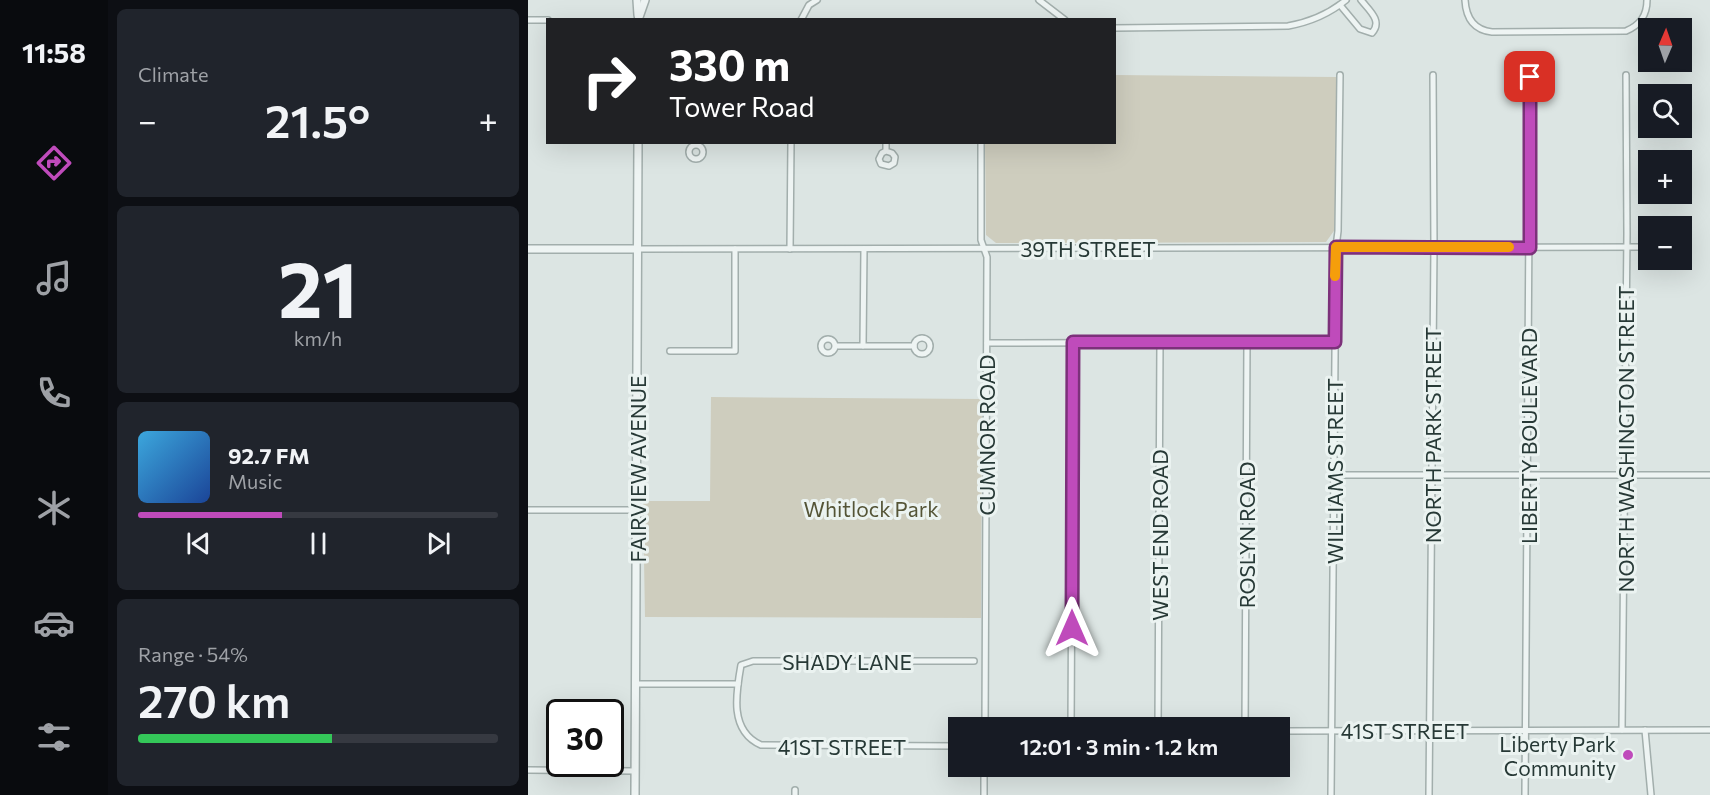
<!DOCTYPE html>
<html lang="en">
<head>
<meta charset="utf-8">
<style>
	body { margin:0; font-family:Commissioner,sans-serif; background:#20242c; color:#f1f3f6; height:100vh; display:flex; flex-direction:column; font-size:22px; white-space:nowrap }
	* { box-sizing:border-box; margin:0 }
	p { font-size:20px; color:#9ea1a6 }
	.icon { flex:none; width:33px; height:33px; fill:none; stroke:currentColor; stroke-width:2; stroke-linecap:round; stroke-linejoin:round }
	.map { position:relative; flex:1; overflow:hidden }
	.details { display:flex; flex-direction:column; gap:9px; padding:9px; background:#0d0f14; width:420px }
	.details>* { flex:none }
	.banner { position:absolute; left:18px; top:18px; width:570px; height:126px; border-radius:0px; box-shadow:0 6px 24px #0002; background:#202124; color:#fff; overflow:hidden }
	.needle { width:39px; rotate:2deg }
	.fabs { position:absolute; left:1110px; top:18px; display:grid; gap:12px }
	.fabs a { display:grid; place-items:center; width:54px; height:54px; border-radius:0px; background:#171b24; box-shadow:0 6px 24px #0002; font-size:30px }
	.speed { position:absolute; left:18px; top:699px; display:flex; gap:12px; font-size:30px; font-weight:700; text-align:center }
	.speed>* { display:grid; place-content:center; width:78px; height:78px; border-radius:50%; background:#171b24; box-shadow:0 6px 24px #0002; line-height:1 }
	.speed .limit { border:3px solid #111; border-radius:9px; background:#fff; color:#111 }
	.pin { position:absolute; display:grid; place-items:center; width:51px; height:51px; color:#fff; margin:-26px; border-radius:12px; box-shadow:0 3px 9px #0006 }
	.me { position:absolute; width:66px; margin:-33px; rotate:0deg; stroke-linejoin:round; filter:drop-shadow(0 0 4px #0008) }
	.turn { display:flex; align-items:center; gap:21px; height:126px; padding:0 24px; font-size:27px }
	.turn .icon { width:78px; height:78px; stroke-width:2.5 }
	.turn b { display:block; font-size:42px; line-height:51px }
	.big { font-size:45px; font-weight:600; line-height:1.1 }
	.details .tile { flex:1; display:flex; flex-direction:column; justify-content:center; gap:9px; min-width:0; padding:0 21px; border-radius:9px; background:#20242c }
	.details .dial { align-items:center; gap:0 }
	.dial b { font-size:78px; line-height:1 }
	.song { display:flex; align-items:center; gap:18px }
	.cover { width:72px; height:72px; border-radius:9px; background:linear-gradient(135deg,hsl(200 70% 55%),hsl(220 70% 35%)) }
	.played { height:6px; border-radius:3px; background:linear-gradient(90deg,#bf4bbb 40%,#363941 40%) }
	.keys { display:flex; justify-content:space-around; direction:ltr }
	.heat { display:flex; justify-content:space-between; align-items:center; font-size:33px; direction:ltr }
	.charge { height:9px; border-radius:4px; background:linear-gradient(90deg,#34c759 54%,#363941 0) }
	.trip { position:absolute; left:420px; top:717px; width:342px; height:60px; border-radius:0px; background:#171b24; box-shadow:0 6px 24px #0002; font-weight:600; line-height:60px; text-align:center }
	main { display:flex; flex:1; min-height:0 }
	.dock { display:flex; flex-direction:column; width:108px; justify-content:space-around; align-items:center; background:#090b0e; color:#9ea1a6 }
	.dock .icon { width:42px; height:42px }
	.dock .on { color:#bf4bbb }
	.dock b { font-size:27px; color:#f1f3f6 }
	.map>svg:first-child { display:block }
	.green { fill:#cecdbe }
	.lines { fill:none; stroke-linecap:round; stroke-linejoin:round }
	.minor-casing { stroke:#a2aeac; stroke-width:8 }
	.tertiary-casing { stroke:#a2aeac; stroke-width:10 }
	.minor { stroke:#eef4f3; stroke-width:5 }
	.tertiary { stroke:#eef4f3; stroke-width:7 }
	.route-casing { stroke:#7c317a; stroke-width:15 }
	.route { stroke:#bf4bbb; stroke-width:10 }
	.slow { stroke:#f59e0b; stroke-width:10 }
	.poi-dot { fill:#bf4bbb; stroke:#ebf3f1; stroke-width:2 }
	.labels { text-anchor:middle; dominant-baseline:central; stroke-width:6; stroke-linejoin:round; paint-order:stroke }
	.street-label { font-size:21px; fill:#273936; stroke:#ebf3f1 }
	.park-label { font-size:21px; fill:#545436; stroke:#ebf3f1 }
	.poi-label { font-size:21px; fill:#273936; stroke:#ebf3f1; text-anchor:end }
</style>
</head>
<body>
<main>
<nav class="dock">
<b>11:58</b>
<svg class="icon on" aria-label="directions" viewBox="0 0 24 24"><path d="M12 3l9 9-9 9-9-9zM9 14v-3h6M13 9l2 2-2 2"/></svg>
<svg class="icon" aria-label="music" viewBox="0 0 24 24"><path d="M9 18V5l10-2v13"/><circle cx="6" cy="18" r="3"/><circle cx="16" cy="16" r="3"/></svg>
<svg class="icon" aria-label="phone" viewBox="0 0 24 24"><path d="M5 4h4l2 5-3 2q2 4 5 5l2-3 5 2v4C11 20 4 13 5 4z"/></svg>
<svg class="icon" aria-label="climate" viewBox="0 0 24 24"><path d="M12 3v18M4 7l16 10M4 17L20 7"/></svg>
<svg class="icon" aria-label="car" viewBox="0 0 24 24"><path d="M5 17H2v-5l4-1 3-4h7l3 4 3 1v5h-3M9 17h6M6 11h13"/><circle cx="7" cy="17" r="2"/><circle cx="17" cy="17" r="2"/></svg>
<svg class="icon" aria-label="filters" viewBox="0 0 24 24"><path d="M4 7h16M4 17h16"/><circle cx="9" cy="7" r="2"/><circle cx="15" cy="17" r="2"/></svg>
</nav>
<section class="details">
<div class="tile"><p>Climate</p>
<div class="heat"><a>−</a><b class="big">21.5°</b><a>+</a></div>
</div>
<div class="tile dial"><b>21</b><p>km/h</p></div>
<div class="tile">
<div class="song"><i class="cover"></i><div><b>92.7 FM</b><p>Music</p></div></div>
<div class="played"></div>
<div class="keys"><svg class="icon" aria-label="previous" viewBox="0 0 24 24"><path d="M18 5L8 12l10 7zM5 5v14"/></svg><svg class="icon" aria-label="pause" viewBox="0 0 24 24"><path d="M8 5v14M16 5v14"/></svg><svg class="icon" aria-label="next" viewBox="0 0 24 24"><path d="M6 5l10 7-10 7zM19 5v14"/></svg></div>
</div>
<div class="tile"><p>Range · 54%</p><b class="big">270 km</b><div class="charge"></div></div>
</section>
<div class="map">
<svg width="1182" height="795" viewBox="0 0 1182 795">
	<rect width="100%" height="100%" fill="#dce5e3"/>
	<g class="green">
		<path d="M587 75 809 77 808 228 798 242 468 243 458 235 457 143 586 142Z"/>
		<path d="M183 397 454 399 453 618 117 617 115 501H182Z"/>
	</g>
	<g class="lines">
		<g class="minor-casing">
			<g id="minor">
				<path d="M511 0 537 20"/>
				<path d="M937 0C938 18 946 30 964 32L1098 31C1112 25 1119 16 1119 0"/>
				<path d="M812 5 832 29 844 33C855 21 841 10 833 0"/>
				<path d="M0 20H20"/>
				<path d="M273 20 281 5 289 0"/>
				<path d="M586 28 760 26C782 22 801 14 818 0"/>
				<path d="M453 142V240L459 257 457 728"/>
				<circle cx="168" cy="152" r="7"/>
				<path d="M358 151 364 153 367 157 366 163 361 166 353 164 351 159 354 153 358 151V142"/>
				<path d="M109 249 1120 247"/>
				<path d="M262 249 263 142"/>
				<circle cx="394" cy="346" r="8"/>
				<circle cx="300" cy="346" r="7"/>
				<path d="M459 343 807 342"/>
				<path d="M308 346H386"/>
				<path d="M335 346 336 249"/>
				<path d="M142 351H207V249"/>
				<path d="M806 475H1182"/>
				<path d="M0 510H109"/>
				<path d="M108 684H210"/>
				<path d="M543 728 545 342"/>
				<path d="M630 728 632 342"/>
				<path d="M717 728 719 342"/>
				<path d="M1094 730 1099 234 1098 75"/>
				<path d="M1117 730 1123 795"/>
				<path d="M752 731 1182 730"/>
				<path d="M430 746 233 745C201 731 208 693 213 665L225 661H446"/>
				<path d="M0 770 107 771"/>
				<path d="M267 790V795"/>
				<path d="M456 795V766"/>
				<path d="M803 795 808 247 810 231 812 75"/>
				<path d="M901 795 906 247 905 75"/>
				<path d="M997 795 1002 77"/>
			</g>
		</g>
		<g class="tertiary-casing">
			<g id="tertiary">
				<path d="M109 0 110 15"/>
				<path d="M110 20 117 0"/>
				<path d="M0 249H109"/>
				<path d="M107 795 110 142"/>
			</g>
		</g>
		<use href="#minor" class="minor"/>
		<use href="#tertiary" class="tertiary"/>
	</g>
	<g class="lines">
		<g class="route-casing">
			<path id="route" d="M544 628 545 342H807L808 247 1002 248V77"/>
		</g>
		<use href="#route" class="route"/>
		<path class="slow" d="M807 276 808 247H981"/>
	</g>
	<circle class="poi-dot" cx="1100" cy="755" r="6"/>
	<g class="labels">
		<g class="street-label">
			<text x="560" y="248">39TH STREET</text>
			<text transform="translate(458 435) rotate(-90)">CUMNOR ROAD</text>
			<text transform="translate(904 435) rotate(-90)">NORTH PARK STREET</text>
			<text transform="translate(1000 436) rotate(-90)">LIBERTY BOULEVARD</text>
			<text transform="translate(1097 439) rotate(-90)">NORTH WASHINGTON STREET</text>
			<text transform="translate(109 469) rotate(-90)">FAIRVIEW AVENUE</text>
			<text transform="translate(806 471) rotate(-90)">WILLIAMS STREET</text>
			<text transform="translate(631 535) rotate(-90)">WEST END ROAD</text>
			<text transform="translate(718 535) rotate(-90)">ROSLYN ROAD</text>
			<text x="319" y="661">SHADY LANE</text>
			<text x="877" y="730">41ST STREET</text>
			<text x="314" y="746">41ST STREET</text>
		</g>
		<g class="park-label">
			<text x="343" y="508">Whitlock Park</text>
		</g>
		<g class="poi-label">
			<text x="1088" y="743">Liberty Park<tspan x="1088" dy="24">Community</tspan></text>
		</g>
	</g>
</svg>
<div class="fabs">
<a><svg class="needle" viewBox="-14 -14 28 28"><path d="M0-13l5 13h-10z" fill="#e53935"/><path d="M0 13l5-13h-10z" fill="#9ea1a6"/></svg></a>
<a><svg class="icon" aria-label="search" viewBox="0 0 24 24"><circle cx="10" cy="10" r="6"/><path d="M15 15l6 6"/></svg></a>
<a>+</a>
<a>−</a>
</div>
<div class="speed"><div class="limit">30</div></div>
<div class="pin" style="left:1002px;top:77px;background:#d93025"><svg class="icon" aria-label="arrive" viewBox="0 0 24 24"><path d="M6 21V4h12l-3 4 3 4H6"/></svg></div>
<svg class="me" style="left:544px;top:628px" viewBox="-20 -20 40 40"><path d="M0-17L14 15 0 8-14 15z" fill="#bf4bbb" stroke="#fff" stroke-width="4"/></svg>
<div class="trip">12:01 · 3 min · 1.2 km</div>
<div class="banner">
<div class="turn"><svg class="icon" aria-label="right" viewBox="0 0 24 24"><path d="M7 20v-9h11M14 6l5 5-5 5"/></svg><div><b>330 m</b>Tower Road</div></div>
</div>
</div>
</main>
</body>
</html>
